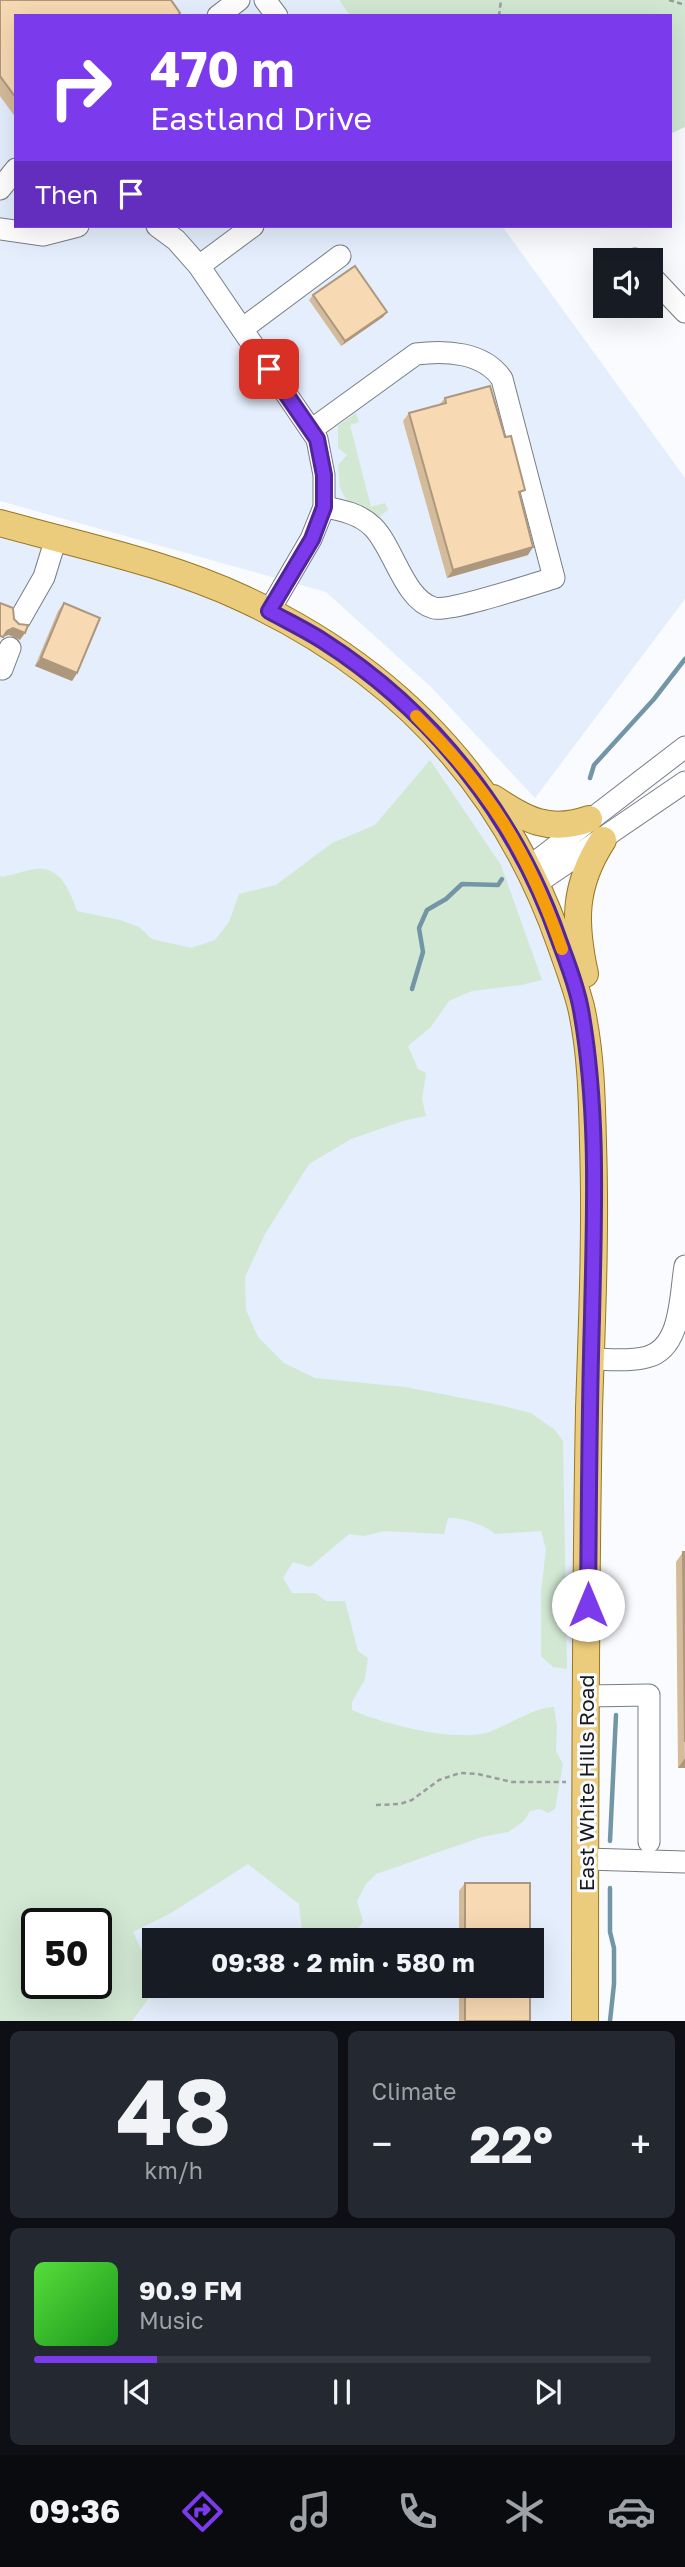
<!DOCTYPE html>
<html lang="en">
<head>
<meta charset="utf-8">
<style>
	body { margin:0; font-family:"Golos Text",sans-serif; background:#242831; color:#f1f3f6; height:100vh; display:flex; flex-direction:column; font-size:26px; white-space:nowrap }
	* { box-sizing:border-box; margin:0 }
	p { font-size:23px; color:#9ea1a6 }
	.icon { flex:none; width:38px; height:38px; fill:none; stroke:currentColor; stroke-width:2; stroke-linecap:round; stroke-linejoin:round }
	.map { position:relative; height:2021px; overflow:hidden }
	.details { display:flex; flex-direction:column; gap:10px; padding:10px; background:#0d0f14; flex:1 }
	.details>* { flex:none }
	.hud { position:absolute; left:14px; top:14px; width:658px; height:214px; border-radius:0px; box-shadow:0 7px 28px #0002; background:#7c3aed; color:#fff; overflow:hidden }
	.fabs { position:absolute; left:593px; top:248px; display:grid; gap:14px }
	.fabs a { display:grid; place-items:center; width:70px; height:70px; border-radius:0px; background:#171b24; box-shadow:0 7px 28px #0002; font-size:35px }
	.speed { position:absolute; left:21px; top:1908px; display:flex; gap:14px; font-size:35px; font-weight:700; text-align:center }
	.speed>* { display:grid; place-content:center; width:91px; height:91px; border-radius:50%; background:#171b24; box-shadow:0 7px 28px #0002; line-height:1 }
	.speed .limit { border:4px solid #111; border-radius:10px; background:#fff; color:#111 }
	.pin { position:absolute; display:grid; place-items:center; width:60px; height:60px; color:#fff; margin:-30px; border-radius:14px; box-shadow:0 4px 10px #0006 }
	.me { position:absolute; width:77px; margin:-38px; rotate:0deg; stroke-linejoin:round; filter:drop-shadow(0 0 5px #0008) }
	.turn { display:flex; align-items:center; gap:24px; height:147px; padding:0 21px; font-size:32px }
	.turn .icon { width:91px; height:91px; stroke-width:2.5 }
	.turn b { display:block; font-size:49px; line-height:60px }
	.then { display:flex; align-items:center; height:66px; padding:0 21px; background:#0003; gap:14px; font-size:26px }
	.big { font-size:52px; font-weight:700; line-height:1.1 }
	.details .tile { flex:1; display:flex; flex-direction:column; justify-content:center; gap:10px; min-width:0; padding:0 24px; border-radius:10px; background:#242831 }
	.details .dial { align-items:center; gap:0 }
	.dial b { font-size:91px; line-height:1 }
	.song { display:flex; align-items:center; gap:21px }
	.cover { width:84px; height:84px; border-radius:10px; background:linear-gradient(135deg,hsl(110 70% 55%),hsl(120 70% 35%)) }
	.played { height:7px; border-radius:4px; background:linear-gradient(90deg,#7c3aed 20%,#363941 20%) }
	.keys { display:flex; justify-content:space-around; direction:ltr }
	.heat { display:flex; justify-content:space-between; align-items:center; font-size:38px; direction:ltr }
	.details .tiles { flex:1; display:grid; gap:10px; grid-template-columns:1fr 1fr }
	.tile:last-child { grid-column:span 2 }
	.trip { position:absolute; left:142px; top:1928px; width:402px; height:70px; border-radius:0px; background:#171b24; box-shadow:0 7px 28px #0002; font-weight:700; line-height:70px; text-align:center }
	.menu { display:flex; height:112px; justify-content:space-around; align-items:center; background:#090b0e; color:#9ea1a6 }
	.menu .icon { width:49px; height:49px }
	.menu .current { color:#7c3aed }
	.menu b { font-size:32px; color:#f1f3f6 }
	.map>svg:first-child { display:block }
	.built { fill:#e4eefc; fill-rule:evenodd }
	.green { fill:#d2e8d3; fill-rule:evenodd }
	.lines { fill:none; stroke-linecap:round; stroke-linejoin:round }
	.stream { stroke:#7396a6; stroke-width:4.5 }
	.minor-casing { stroke:#797d84; stroke-width:23 }
	.major-casing { stroke:#987721; stroke-width:28 }
	.path { stroke:#9a9c9f; stroke-width:2.5; stroke-dasharray:5 3.5; stroke-linecap:butt }
	.minor { stroke:#fff; stroke-width:21 }
	.major { stroke:#ebcc7c; stroke-width:26 }
	.wall { fill:#d4bb9a }
	.shaded-wall { fill:#ad987d }
	.building { fill:#f7d9b3; stroke:#ad987d; stroke-width:2 }
	.route-casing { stroke:#51269a; stroke-width:18 }
	.route { stroke:#7c3aed; stroke-width:12 }
	.slow { stroke:#f59e0b; stroke-width:12 }
	.labels { text-anchor:middle; dominant-baseline:central; stroke-width:6; stroke-linejoin:round; paint-order:stroke }
	.street-label { font-size:21px; fill:#17191c; stroke:#f9fbfe }
</style>
</head>
<body>
<div class="map">
<svg width="685" height="2021" viewBox="0 0 685 2021">
	<rect width="100%" height="100%" fill="#f9fbfe"/>
	<g class="built">
		<path d="M0 0H339L350 16H16V226H502L685 478V599L535 798 430 686 326 592 0 501Z"/>
		<path d="M0 523 56 538 321 639 467 771 581 1006 585 2021H0ZM37 1923H96V1983H37ZM154 1941H532V1986H154Z"/>
	</g>
	<g class="green">
		<path d="M339 0H685V127L670 134V16H350Z"/>
		<path d="M356 413 359 422 350 425 371 507 385 503 388 510 379 517 348 501 344 496 340 488 338 465 347 455 338 448V426Z"/>
		<path d="M430 760 501 865 542 980 521 985 472 991 449 1001 430 1028 408 1046 418 1069 426 1073 422 1099 426 1116 403 1121 351 1139 309 1164 265 1234 245 1277 246 1310 258 1337 284 1363 315 1378 405 1387 499 1405 531 1413 555 1430 563 1441 567 1669 553 1667 541 1656V1592L546 1549 541 1531 495 1534C486 1525 461 1517 448 1518L444 1534 384 1531 364 1536 349 1534 310 1567 293 1562 283 1578 292 1593H315L326 1601H345L358 1651 368 1658 365 1679 352 1702V1710C382 1724 458 1743 489 1732 508 1725 537 1706 554 1707L557 1726 556 1751 563 1764 555 1809 548 1813 540 1809 530 1811 524 1821 508 1832 482 1837 376 1874 366 1884 357 1901 363 1921 351 1941H300L302 1932 299 1904 248 1864 171 1913 133 1932 144 1955 154 1959V1986H158L132 2021H0V875L2 877C13 875 25 870 36 869 61 866 70 892 77 911L120 920 139 927 152 939 191 948 215 940 229 922 239 894 276 885 332 843 375 825ZM37 1923H96V1983H37Z"/>
	</g>
	<g class="lines">
		<g class="stream">
			<path d="M590 778 594 765 654 699 685 659"/>
			<path d="M412 989 423 952 419 928 427 910 446 899 462 884 498 885 502 879"/>
			<path d="M610 1841 616 1715"/>
			<path d="M610 1888V1932L614 1948V1984L610 2021"/>
		</g>
		<g class="minor-casing">
			<g id="minor">
				<path d="M265 0 277 16"/>
				<path d="M218 16 239 0"/>
				<path d="M0 189 16 169"/>
				<path d="M157 226 176 240 199 266 317 439 324 475V507L311 539 269 611"/>
				<path d="M0 229 43 235 78 226"/>
				<path d="M635 259 637 261"/>
				<path d="M199 266 253 226"/>
				<path d="M651 276 685 312"/>
				<path d="M242 329 340 256"/>
				<path d="M311 430 416 354C445 350 484 352 502 379L554 578C534 584 449 612 434 608 404 600 394 548 373 527 360 514 342 510 324 507"/>
				<path d="M20 619 44 577 56 538"/>
				<path d="M0 668 2 669 10 648"/>
				<path d="M529 867 685 747"/>
				<path d="M537 883 685 782"/>
				<path d="M591 1359C609 1359 629 1362 647 1357 682 1348 680 1295 685 1266"/>
				<path d="M587 1696 649 1695V1842"/>
				<path d="M586 1859 685 1862"/>
			</g>
		</g>
		<g class="major-casing">
			<g id="major">
				<path d="M0 523C82 546 167 563 244 599 399 671 505 785 561 946 568 966 576 987 581 1007 591 1051 592 1099 593 1144 596 1232 592 1320 589 1409 585 1613 585 1817 585 2021"/>
				<path d="M493 798C527 820 548 833 589 819"/>
				<path d="M585 974C574 923 573 886 603 840"/>
			</g>
		</g>
		<g class="path">
			<path d="M669 0 685 5"/>
			<path d="M499 16 501 0"/>
			<path d="M376 1805 400 1804 412 1800 439 1780 460 1773 478 1774 512 1782H566"/>
		</g>
		<use href="#minor" class="minor"/>
		<use href="#major" class="major"/>
	</g>
	<g class="wall">
		<path d="M0 0 16 16V118L0 96Z"/>
		<path d="M313 295 387 312 383 317 341 346 309 300Z"/>
		<path d="M445 398 520 498 528 555 447 578 403 421 409 413 440 404Z"/>
		<path d="M64 603 77 673 72 681 35 666 58 611Z"/>
		<path d="M683 1552 685 1768H678L676 1562Z"/>
		<path d="M465 1883 530 1941H459V1891Z"/>
		<rect x="459" y="1986" width="71" height="35"/>
	</g>
	<g class="shaded-wall">
		<path d="M387 312 383 317 341 346 345 341Z"/>
		<path d="M533 547 528 555 447 578 453 570Z"/>
		<path d="M13 628 25 633 20 640 9 635 2 637 7 631Z"/>
		<path d="M41 658 77 673 72 681 35 666Z"/>
		<path d="M685 1758V1768H678Z"/>
	</g>
	<g class="building">
		<path d="M0 0H171L180 13 177 16H16V98L0 76Z"/>
		<path d="M355 266 387 312 345 341 313 295Z"/>
		<path d="M490 386 505 437 511 436 525 490 519 492 533 547 453 570 409 413 446 403 445 398Z"/>
		<path d="M0 603 13 608 14 619 19 624 28 625 25 633 13 628 7 631 3 637 0 636Z"/>
		<path d="M64 603 100 618 77 673 41 658Z"/>
		<path d="M683 1552H685V1742Z"/>
		<rect x="465" y="1883" width="65" height="58"/>
		<rect x="465" y="1986" width="65" height="35"/>
	</g>
	<g class="lines">
		<g class="route-casing">
			<path id="route" d="M269 369 317 439 324 475V507L312 539 269 611C287 621 306 630 323 641 433 711 516 817 559 940 567 962 577 986 581 1010 599 1111 594 1215 592 1318 589 1414 589 1509 588 1605"/>
		</g>
		<use href="#route" class="route"/>
		<path class="slow" d="M416 716C489 789 529 853 562 949"/>
	</g>
	<g class="labels">
		<g class="street-label">
			<text transform="translate(586 1783) rotate(-90)">East White Hills Road</text>
		</g>
	</g>
</svg>
<div class="fabs">
<a><svg class="icon" aria-label="sound" viewBox="0 0 24 24"><path d="M4 9h4l5-4v14l-5-4H4zM17 9q2 3 0 6"/></svg></a>
</div>
<div class="speed"><div class="limit">50</div></div>
<div class="pin" style="left:269px;top:369px;background:#d93025"><svg class="icon" aria-label="arrive" viewBox="0 0 24 24"><path d="M6 21V4h12l-3 4 3 4H6"/></svg></div>
<svg class="me" style="left:588px;top:1605px" viewBox="-20 -20 40 40"><circle r="19" fill="#fff"/><path d="M0-13L10 11 0 6-10 11z" fill="#7c3aed"/></svg>
<div class="trip">09:38 · 2 min · 580 m</div>
<div class="hud">
<div class="turn"><svg class="icon" aria-label="right" viewBox="0 0 24 24"><path d="M7 20v-9h11M14 6l5 5-5 5"/></svg><div><b>470 m</b>Eastland Drive</div></div>
<div class="then">Then<svg class="icon" aria-label="arrive" viewBox="0 0 24 24"><path d="M6 21V4h12l-3 4 3 4H6"/></svg></div>
</div>
</div>
<section class="details">
<div class="tiles">
<div class="tile dial"><b>48</b><p>km/h</p></div>
<div class="tile"><p>Climate</p>
<div class="heat"><a>−</a><b class="big">22°</b><a>+</a></div>
</div>
<div class="tile">
<div class="song"><i class="cover"></i><div><b>90.9 FM</b><p>Music</p></div></div>
<div class="played"></div>
<div class="keys"><svg class="icon" aria-label="previous" viewBox="0 0 24 24"><path d="M18 5L8 12l10 7zM5 5v14"/></svg><svg class="icon" aria-label="pause" viewBox="0 0 24 24"><path d="M8 5v14M16 5v14"/></svg><svg class="icon" aria-label="next" viewBox="0 0 24 24"><path d="M6 5l10 7-10 7zM19 5v14"/></svg></div>
</div>
</div>
</section>
<nav class="menu">
<b>09:36</b>
<svg class="icon current" aria-label="directions" viewBox="0 0 24 24"><path d="M12 3l9 9-9 9-9-9zM9 14v-3h6M13 9l2 2-2 2"/></svg>
<svg class="icon" aria-label="music" viewBox="0 0 24 24"><path d="M9 18V5l10-2v13"/><circle cx="6" cy="18" r="3"/><circle cx="16" cy="16" r="3"/></svg>
<svg class="icon" aria-label="phone" viewBox="0 0 24 24"><path d="M5 4h4l2 5-3 2q2 4 5 5l2-3 5 2v4C11 20 4 13 5 4z"/></svg>
<svg class="icon" aria-label="climate" viewBox="0 0 24 24"><path d="M12 3v18M4 7l16 10M4 17L20 7"/></svg>
<svg class="icon" aria-label="car" viewBox="0 0 24 24"><path d="M5 17H2v-5l4-1 3-4h7l3 4 3 1v5h-3M9 17h6M6 11h13"/><circle cx="7" cy="17" r="2"/><circle cx="17" cy="17" r="2"/></svg>
</nav>
</body>
</html>
